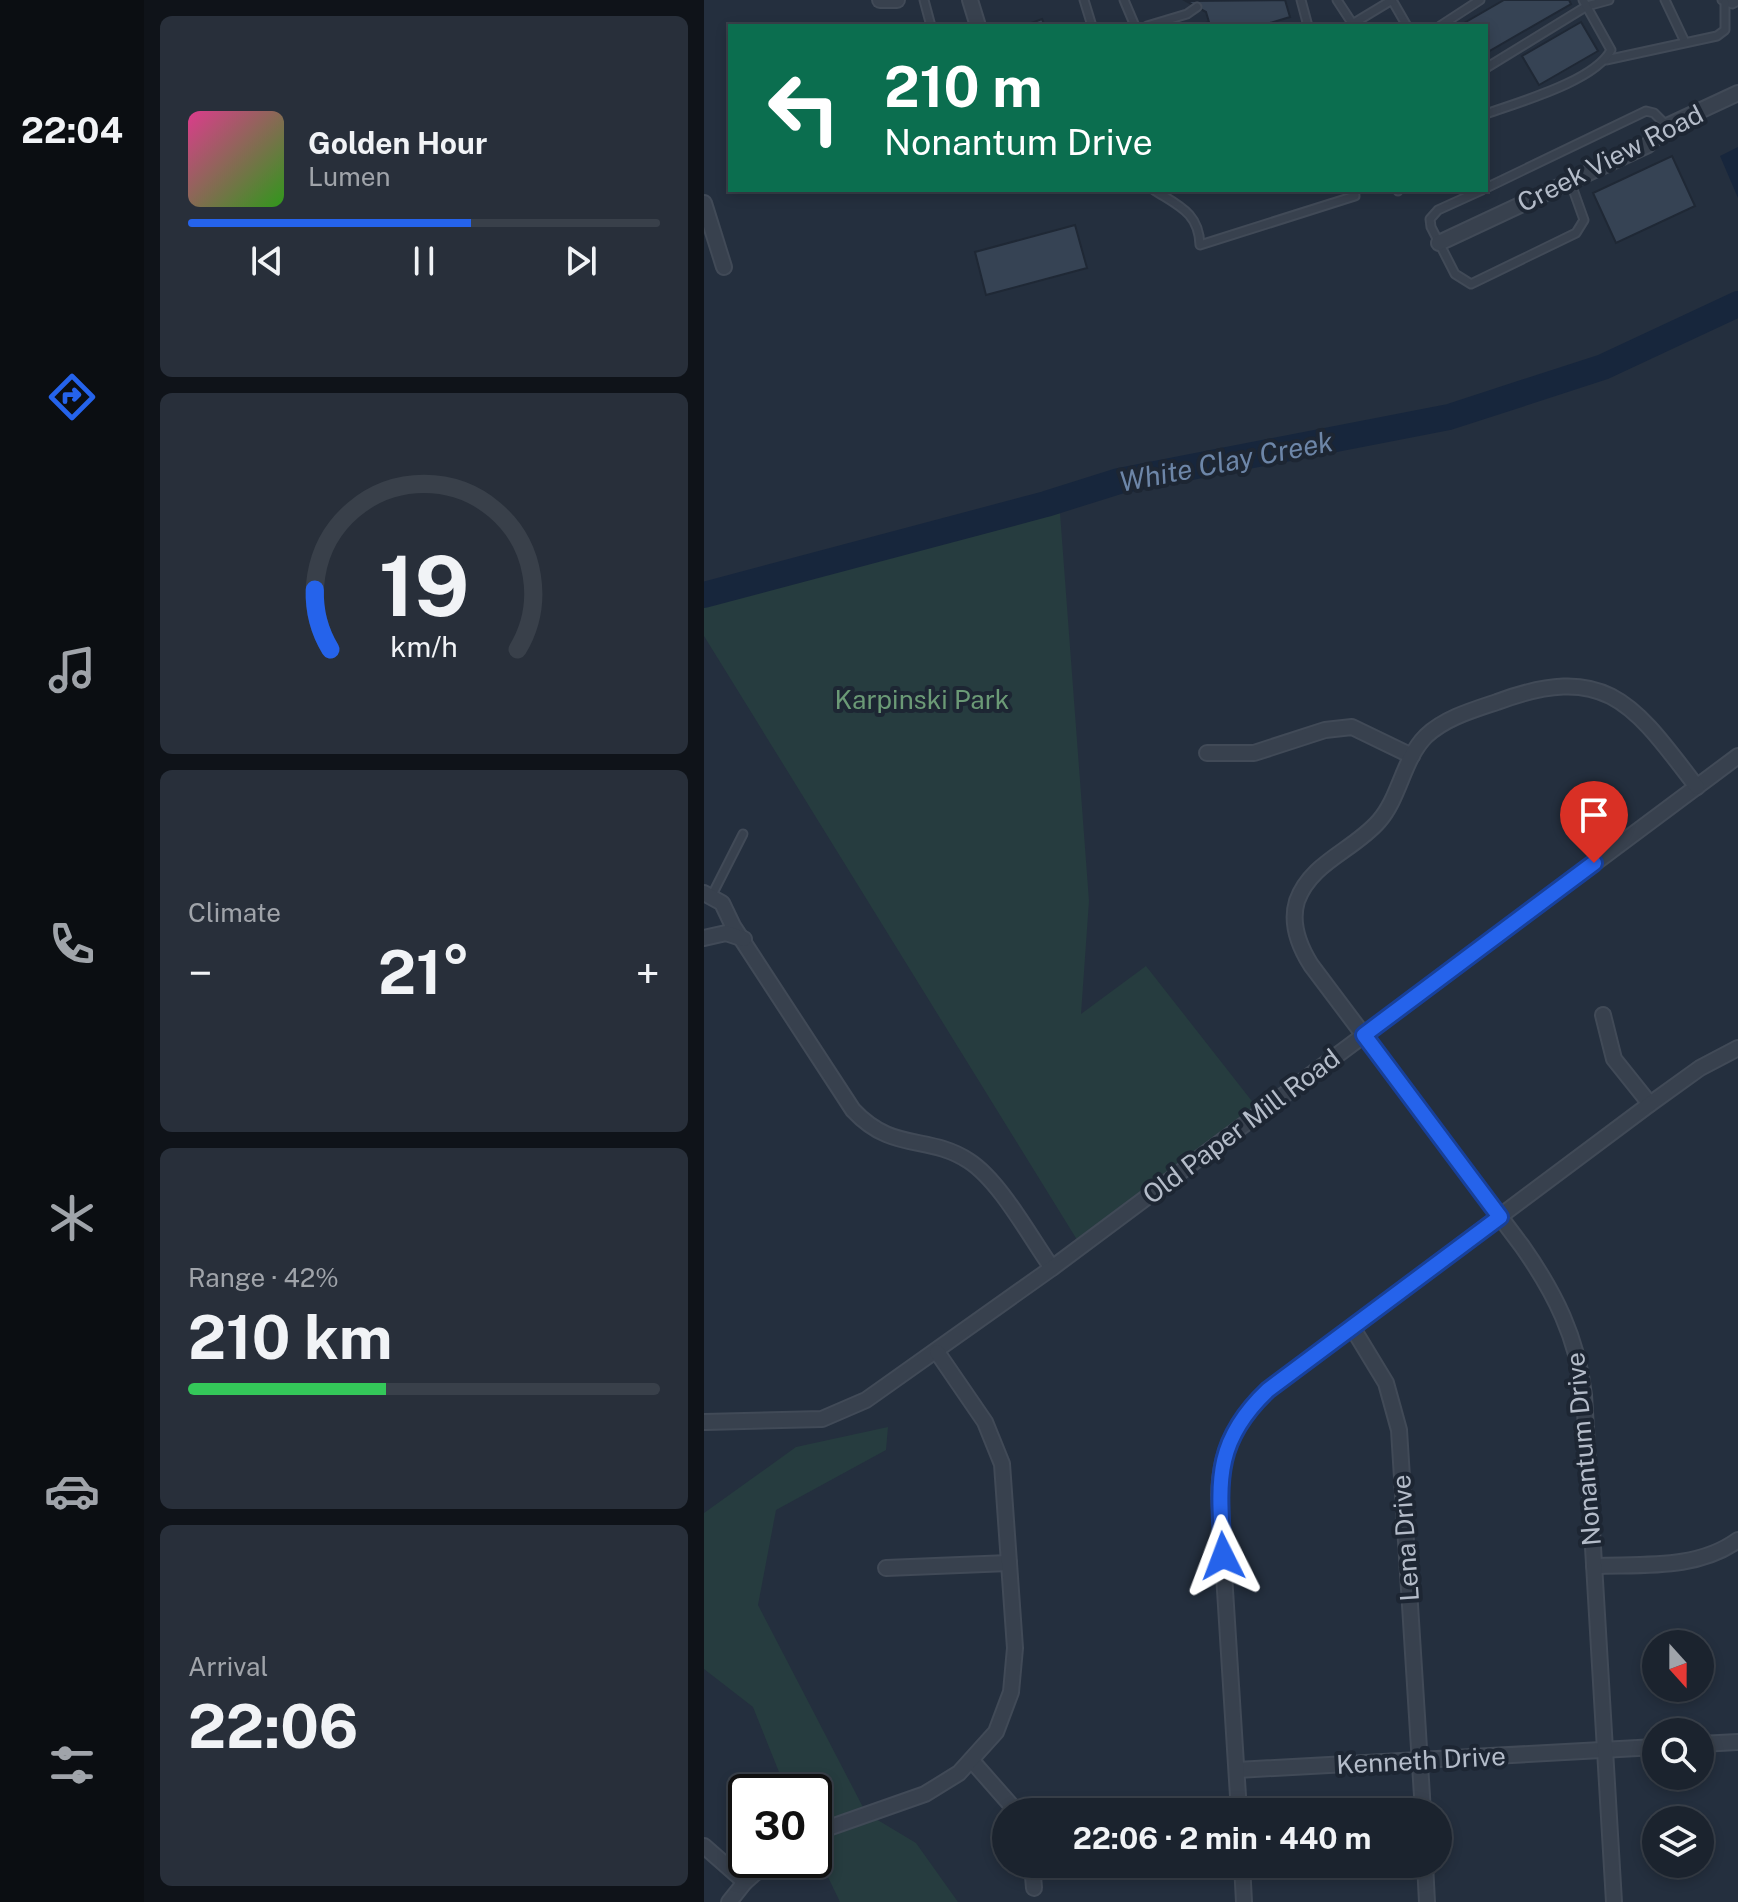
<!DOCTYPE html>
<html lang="en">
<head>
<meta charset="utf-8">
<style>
	body { margin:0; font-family:"Public Sans",sans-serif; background:#282f3a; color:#f1f3f6; height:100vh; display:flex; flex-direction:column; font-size:30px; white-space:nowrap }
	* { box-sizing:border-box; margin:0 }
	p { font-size:26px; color:#a0a4aa }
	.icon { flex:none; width:44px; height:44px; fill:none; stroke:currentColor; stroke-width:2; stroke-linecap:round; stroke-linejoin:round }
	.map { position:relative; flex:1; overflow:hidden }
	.drawer { display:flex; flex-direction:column; gap:16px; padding:16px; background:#0f1319; width:560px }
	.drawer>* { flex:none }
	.top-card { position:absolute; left:24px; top:24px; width:760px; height:168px; border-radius:0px; box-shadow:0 4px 12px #0003,0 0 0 2px #39404a; background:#0b6e4f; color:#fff; overflow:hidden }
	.needle { width:52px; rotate:159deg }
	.tools { position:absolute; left:938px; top:1630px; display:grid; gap:16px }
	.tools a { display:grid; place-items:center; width:72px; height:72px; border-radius:50%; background:#1b232e; box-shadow:0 4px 12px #0003,0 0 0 2px #39404a; font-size:40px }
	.speed { position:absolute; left:24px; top:1774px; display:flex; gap:16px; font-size:40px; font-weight:700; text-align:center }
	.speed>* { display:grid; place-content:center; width:104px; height:104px; border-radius:50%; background:#1b232e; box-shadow:0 4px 12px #0003,0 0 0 2px #39404a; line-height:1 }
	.speed .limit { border:4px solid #111; border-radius:12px; background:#fff; color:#111 }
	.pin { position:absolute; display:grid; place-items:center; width:68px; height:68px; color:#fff; margin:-82px -34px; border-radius:50% 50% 50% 0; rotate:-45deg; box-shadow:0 0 8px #0007 }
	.pin .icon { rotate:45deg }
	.me { position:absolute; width:88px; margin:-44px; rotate:357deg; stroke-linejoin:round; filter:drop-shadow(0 0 6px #0008) }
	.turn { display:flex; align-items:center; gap:28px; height:168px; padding:0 24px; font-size:36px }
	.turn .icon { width:104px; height:104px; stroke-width:2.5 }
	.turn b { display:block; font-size:56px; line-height:68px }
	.big { font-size:60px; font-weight:700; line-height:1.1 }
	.drawer .widget { flex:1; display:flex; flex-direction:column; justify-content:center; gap:12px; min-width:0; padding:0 28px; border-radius:12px; background:#282f3a }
	.drawer .dial { align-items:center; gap:0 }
	.dial svg { height:208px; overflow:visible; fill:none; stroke:#39404a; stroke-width:7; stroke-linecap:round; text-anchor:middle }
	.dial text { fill:#f1f3f6; stroke:none }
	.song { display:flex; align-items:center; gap:24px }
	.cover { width:96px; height:96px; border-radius:12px; background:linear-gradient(135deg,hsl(330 70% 55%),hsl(110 70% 35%)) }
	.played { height:8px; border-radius:4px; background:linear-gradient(90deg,#2563eb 60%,#39404a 60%) }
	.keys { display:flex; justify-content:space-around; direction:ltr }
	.heat { display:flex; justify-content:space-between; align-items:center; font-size:44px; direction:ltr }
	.charge { height:12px; border-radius:6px; background:linear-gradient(90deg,#34c759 42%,#39404a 0) }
	.trip { position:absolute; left:288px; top:1798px; width:460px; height:80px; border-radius:40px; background:#1b232e; box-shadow:0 4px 12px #0003,0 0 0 2px #39404a; font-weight:700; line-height:80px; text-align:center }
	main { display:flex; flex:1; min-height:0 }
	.tab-bar { display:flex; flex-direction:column; width:144px; justify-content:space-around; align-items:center; background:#0b0e12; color:#a0a4aa }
	.tab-bar .icon { width:56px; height:56px }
	.tab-bar .active { color:#2563eb }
	.tab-bar b { font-size:36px; color:#f1f3f6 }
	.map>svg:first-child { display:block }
	.green { fill:#263c3f }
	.water { fill:#17263c }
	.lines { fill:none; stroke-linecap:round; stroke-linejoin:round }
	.river { stroke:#17263c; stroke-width:26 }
	.building { fill:#364354; stroke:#1f2835; stroke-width:2 }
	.service-casing { stroke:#414a57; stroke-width:11 }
	.minor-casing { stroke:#414a57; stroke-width:18 }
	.service { stroke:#38414e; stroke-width:7 }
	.minor { stroke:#38414e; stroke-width:14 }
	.route-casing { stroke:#184099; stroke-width:20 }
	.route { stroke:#2563eb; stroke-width:14 }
	.labels { text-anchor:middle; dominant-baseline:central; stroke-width:8; stroke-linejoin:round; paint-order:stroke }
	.street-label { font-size:26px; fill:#b4bcc9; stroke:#1d2633 }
	.park-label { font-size:26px; fill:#6b9a76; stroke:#1d2633 }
	.water-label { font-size:28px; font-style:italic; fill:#6d86a8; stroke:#1d2633 }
</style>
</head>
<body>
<main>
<nav class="tab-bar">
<b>22:04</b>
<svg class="icon active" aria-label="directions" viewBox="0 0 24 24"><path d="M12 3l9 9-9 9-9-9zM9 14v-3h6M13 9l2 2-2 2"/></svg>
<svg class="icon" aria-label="music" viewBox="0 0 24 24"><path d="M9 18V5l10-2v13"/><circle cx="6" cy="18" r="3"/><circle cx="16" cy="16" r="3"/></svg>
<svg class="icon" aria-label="phone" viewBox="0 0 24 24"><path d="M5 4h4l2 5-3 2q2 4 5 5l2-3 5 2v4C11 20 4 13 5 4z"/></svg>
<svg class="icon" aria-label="climate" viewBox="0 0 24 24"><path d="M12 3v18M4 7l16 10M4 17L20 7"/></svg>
<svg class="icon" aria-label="car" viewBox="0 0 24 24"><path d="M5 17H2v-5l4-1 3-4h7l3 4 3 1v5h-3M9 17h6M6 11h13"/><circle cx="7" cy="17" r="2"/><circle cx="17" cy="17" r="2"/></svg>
<svg class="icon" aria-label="filters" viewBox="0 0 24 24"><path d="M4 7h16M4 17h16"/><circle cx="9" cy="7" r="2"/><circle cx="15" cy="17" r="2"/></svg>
</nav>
<section class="drawer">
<div class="widget">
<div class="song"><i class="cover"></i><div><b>Golden Hour</b><p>Lumen</p></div></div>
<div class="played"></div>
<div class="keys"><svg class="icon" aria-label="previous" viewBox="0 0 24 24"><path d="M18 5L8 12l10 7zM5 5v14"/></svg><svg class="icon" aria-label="pause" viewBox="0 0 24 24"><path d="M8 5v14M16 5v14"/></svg><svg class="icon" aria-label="next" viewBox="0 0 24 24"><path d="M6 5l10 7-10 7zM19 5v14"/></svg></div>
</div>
<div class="widget dial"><svg viewBox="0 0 100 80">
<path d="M14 69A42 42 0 1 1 86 69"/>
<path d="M14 69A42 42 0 0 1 8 46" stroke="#2563eb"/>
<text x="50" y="56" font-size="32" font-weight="700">19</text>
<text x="50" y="72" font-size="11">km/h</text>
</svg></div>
<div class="widget"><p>Climate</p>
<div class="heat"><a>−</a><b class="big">21°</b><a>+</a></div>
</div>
<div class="widget"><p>Range · 42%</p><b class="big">210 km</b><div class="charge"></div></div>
<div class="widget"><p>Arrival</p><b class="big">22:06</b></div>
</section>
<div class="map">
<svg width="1034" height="1902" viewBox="0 0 1034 1902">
	<rect width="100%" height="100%" fill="#242f3e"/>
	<g class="green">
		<path d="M356 513 385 901 377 1014 442 966 551 1105 375 1243 0 636V606L151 558 198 546 267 537Z"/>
		<path d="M184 1427 182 1450 72 1510 54 1605 162 1813 212 1843 254 1902H136L110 1848V1792H83L49 1707 0 1669V1513L92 1447Z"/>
	</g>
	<path class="water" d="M1034 147V198L1016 156Z"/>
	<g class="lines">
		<path class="river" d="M0 595 342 504 415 481 745 417 899 367 1034 304"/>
	</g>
	<g class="building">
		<path d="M581 0 586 17 556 26H492L505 22 502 12 482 1Z"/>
		<path d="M800 0H865L867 4 782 53V26H755Z"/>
		<path d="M338 19 341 26H325V24Z"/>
		<path d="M877 22 894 51 835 85 818 56Z"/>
		<path d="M968 156 991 206 912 243 889 193Z"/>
		<path d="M371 225 383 268 282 295 271 252Z"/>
	</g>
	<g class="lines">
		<g class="service-casing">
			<g id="service">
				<path d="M220 0 227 26"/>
				<path d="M380 0 388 26"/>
				<path d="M420 0 431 26"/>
				<path d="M597 0 604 26"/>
				<path d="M633 0 650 26"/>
				<path d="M688 0 703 26"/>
				<path d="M961 0 981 42"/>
				<path d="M1018 0 1028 4 1034 1"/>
				<path d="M650 23 688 0"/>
				<path d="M443 26 483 14 493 7"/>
				<path d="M736 26 776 0"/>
				<path d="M902 60 1013 36 1021 30V3"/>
				<path d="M782 68 883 6 905 0"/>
				<path d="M782 114C815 102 891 81 907 50L879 0"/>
				<path d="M782 188 942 111 950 113 963 126"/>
				<path d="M450 190C475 206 495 213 496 245L651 196 650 190"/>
				<path d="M694 190V191"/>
				<path d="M778 190 734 210 726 219 727 227 751 274 767 284 872 233 880 220 866 181"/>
				<path d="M8 895 39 834"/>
			</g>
		</g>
		<g class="minor-casing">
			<g id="minor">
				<path d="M176 0H193"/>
				<path d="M266 0 274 26"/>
				<path d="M0 203 20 267"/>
				<path d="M735 243 944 145 963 126 1034 93"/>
				<path d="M503 753H550L621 730 648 727 708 756"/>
				<path d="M0 893 18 903 29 926 149 1110C189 1153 224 1134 265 1161 296 1181 326 1237 348 1268"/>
				<path d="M0 938 22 933 40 939"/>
				<path d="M899 1015 910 1059 946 1104"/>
				<path d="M648 1327 682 1383 695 1430 719 1812"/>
				<path d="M0 1422 118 1419 162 1400 348 1268 1034 756"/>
				<path d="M890 1566C938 1564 993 1570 1034 1540"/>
				<path d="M182 1568 305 1563"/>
				<path d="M996 1744 1034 1742"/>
				<path d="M269 1762 313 1812"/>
				<path d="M533 1770 952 1747"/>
				<path d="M535 1812 515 1495C516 1450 532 1420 564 1390L946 1104 996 1068 1034 1048"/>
				<path d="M110 1833 221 1794 255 1773 292 1732 307 1692 311 1648 298 1464 281 1422 233 1352"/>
				<path d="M0 1846 41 1882"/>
				<path d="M328 1864 330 1888"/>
				<path d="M538 1864 540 1902"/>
				<path d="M721 1864 723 1902"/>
				<path d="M25 1902 41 1882 66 1860"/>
				<path d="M910 1902 880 1395C873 1337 851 1293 818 1246L607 965C595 946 586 924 593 901 607 862 649 851 675 821 696 797 699 759 722 736 741 718 769 710 793 702 903 661 930 705 993 787"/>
			</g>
		</g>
		<use href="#service" class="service"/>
		<use href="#minor" class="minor"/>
	</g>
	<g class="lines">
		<g class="route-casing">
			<path id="route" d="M519 1556C515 1484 508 1443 564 1390L796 1217 660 1035 890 863"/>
		</g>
		<use href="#route" class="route"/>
	</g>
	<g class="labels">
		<g class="street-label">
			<text transform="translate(906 158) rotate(-27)">Creek View Road</text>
			<text transform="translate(537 1126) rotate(-37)">Old Paper Mill Road</text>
			<text transform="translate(879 1449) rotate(-95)">Nonantum Drive</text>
			<text transform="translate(701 1538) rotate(-94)">Lena Drive</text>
			<text transform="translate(717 1760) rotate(-3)">Kenneth Drive</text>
		</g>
		<g class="park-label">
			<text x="218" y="699">Karpinski Park</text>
		</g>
		<g class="water-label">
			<text transform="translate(522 461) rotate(-11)">White Clay Creek</text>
		</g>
	</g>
</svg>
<div class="tools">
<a><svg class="needle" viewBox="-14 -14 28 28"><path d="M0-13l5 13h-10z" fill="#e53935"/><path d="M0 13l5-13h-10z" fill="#a0a4aa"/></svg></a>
<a><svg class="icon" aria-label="search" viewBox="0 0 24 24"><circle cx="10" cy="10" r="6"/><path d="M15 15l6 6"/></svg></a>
<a><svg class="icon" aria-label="layers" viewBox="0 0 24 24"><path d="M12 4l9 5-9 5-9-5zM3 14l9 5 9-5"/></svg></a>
</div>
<div class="speed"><div class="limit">30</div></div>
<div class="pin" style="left:890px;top:863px;background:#d93025"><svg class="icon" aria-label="arrive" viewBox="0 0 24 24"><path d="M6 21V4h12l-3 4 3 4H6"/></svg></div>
<svg class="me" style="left:519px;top:1556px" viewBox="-20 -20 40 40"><path d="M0-17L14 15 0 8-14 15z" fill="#2563eb" stroke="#fff" stroke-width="4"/></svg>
<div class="trip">22:06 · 2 min · 440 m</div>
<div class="top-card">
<div class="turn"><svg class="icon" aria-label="left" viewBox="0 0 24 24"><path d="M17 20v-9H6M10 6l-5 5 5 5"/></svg><div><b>210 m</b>Nonantum Drive</div></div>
</div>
</div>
</main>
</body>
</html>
